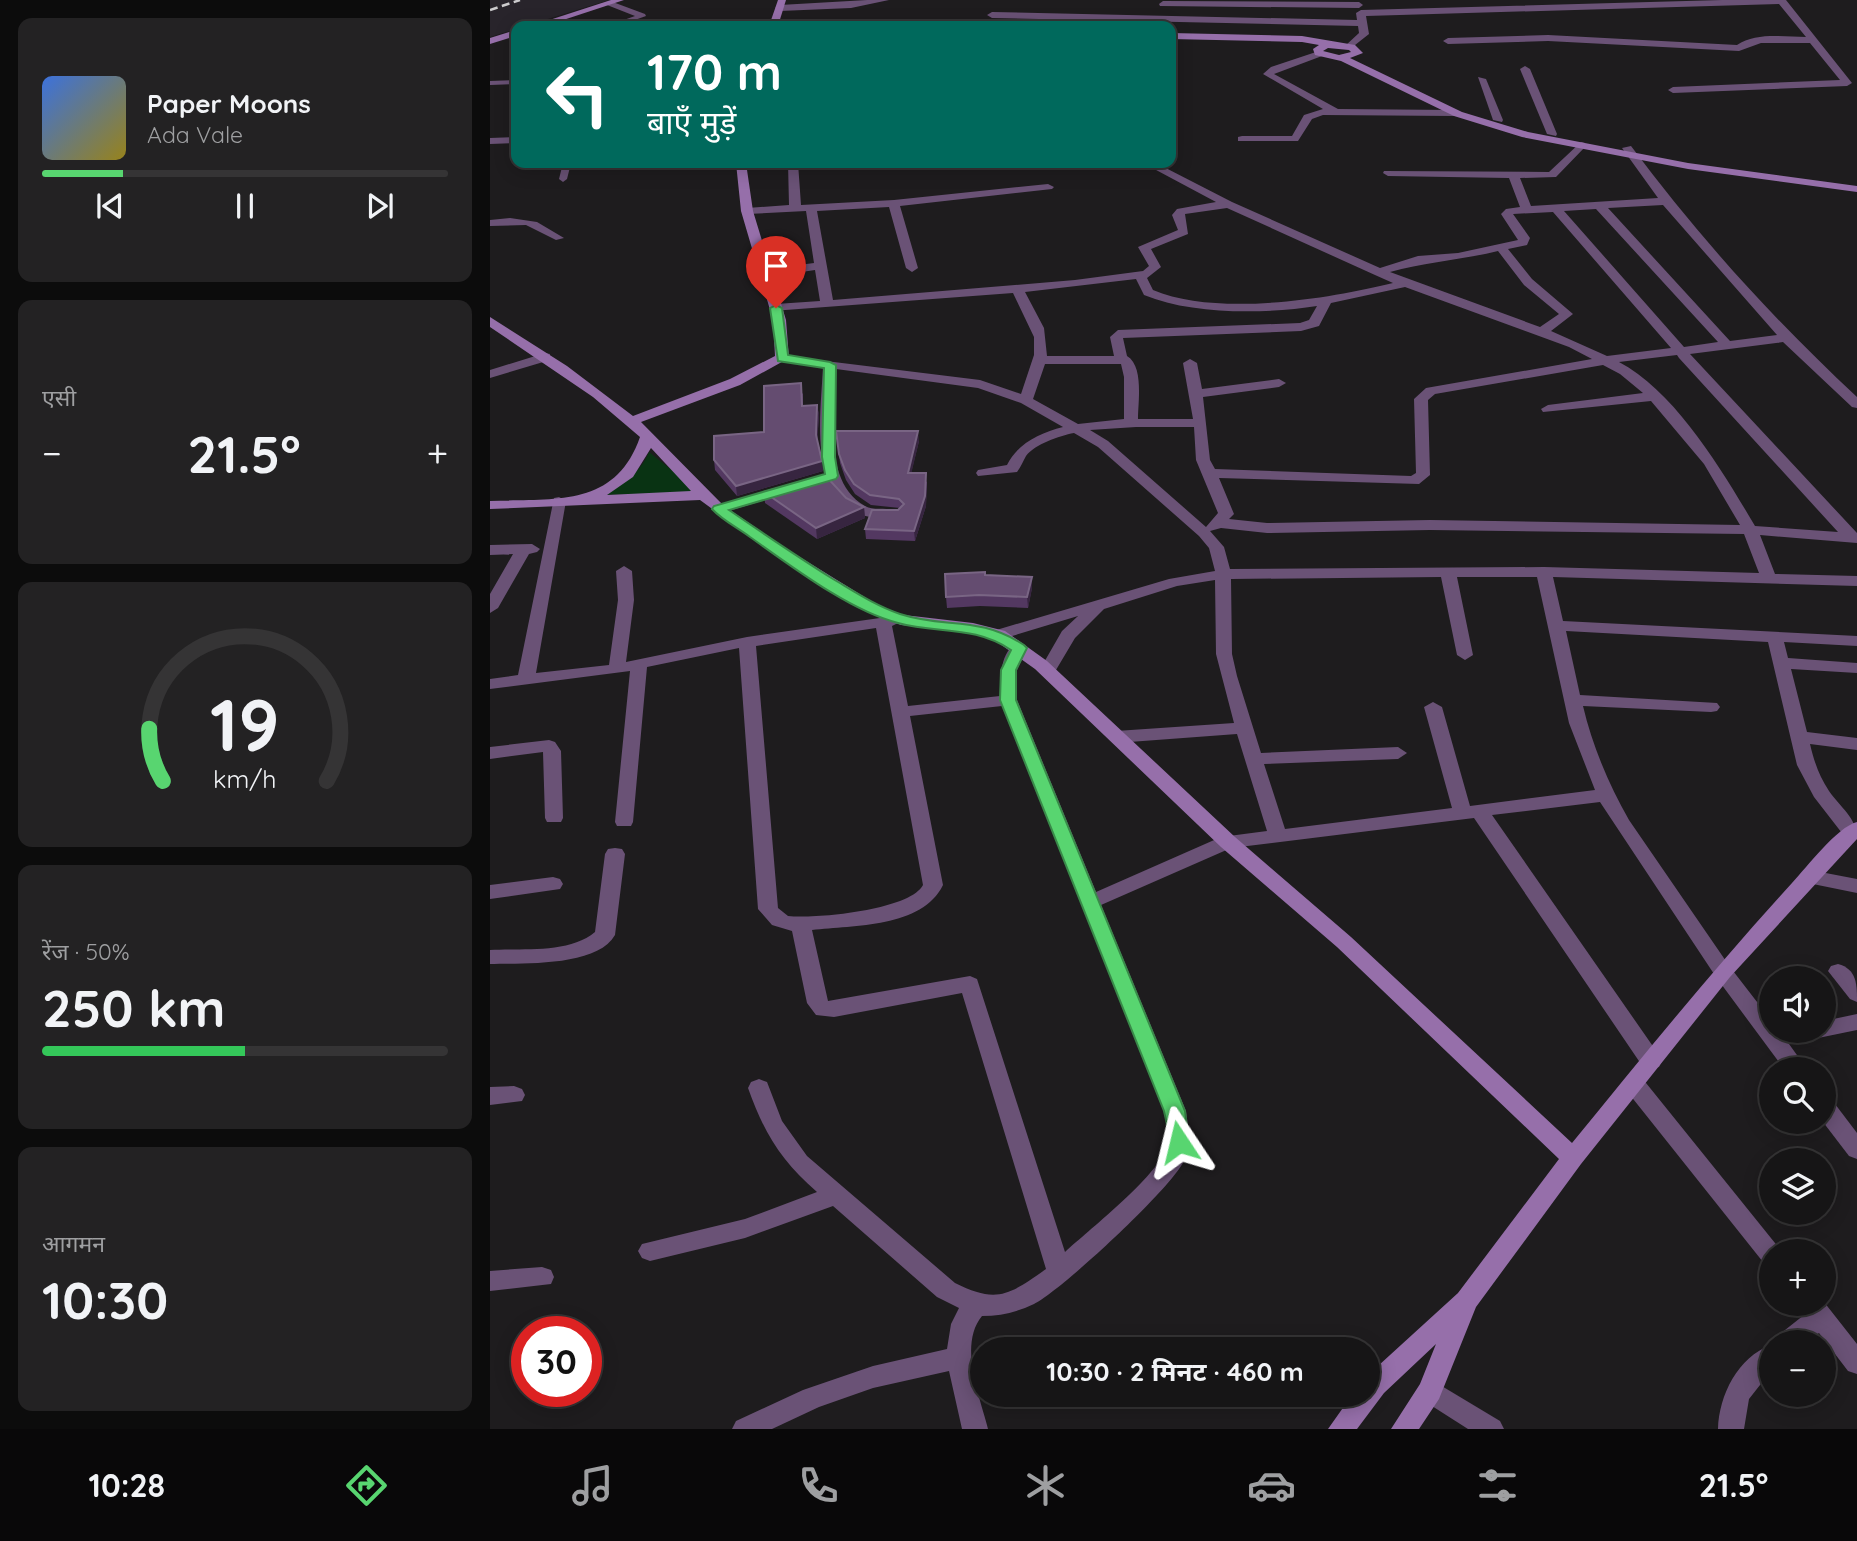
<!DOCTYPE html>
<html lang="hi">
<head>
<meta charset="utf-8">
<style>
	body { margin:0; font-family:Quicksand,"Noto Sans Devanagari",sans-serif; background:#232223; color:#f1f3f6; height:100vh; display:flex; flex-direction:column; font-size:26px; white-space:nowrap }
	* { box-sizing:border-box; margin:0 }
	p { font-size:23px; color:#9e9fa1 }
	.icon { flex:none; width:38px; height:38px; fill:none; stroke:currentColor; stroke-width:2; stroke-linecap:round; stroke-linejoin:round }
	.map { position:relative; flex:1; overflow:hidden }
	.drawer { display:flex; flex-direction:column; gap:18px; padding:18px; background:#0c0c0c; width:490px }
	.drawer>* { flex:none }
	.banner { position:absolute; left:21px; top:21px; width:665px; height:147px; border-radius:14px; box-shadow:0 4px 18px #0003,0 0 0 2px #353435; background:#00695c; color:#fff; overflow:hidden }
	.buttons { position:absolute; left:1269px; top:966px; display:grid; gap:14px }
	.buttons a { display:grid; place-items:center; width:77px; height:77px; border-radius:50%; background:#161516; box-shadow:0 4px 18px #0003,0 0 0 2px #353435; font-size:35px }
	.speed { position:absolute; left:21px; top:1316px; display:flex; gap:14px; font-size:35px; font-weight:700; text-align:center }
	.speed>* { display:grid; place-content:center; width:91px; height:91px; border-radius:50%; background:#161516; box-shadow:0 4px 18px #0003,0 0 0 2px #353435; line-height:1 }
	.speed .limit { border:10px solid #d22; background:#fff; color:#111 }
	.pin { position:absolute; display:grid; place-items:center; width:60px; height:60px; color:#fff; margin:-72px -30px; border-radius:50% 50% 50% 0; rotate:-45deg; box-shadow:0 0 7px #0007 }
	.pin .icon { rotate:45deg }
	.me { position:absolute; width:77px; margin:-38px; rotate:350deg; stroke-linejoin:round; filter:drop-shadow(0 0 5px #0008) }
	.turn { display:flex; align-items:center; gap:24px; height:147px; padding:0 21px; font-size:32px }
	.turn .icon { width:91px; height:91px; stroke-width:2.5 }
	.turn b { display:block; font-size:49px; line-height:60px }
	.big { font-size:52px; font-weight:700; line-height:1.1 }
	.drawer .widget { flex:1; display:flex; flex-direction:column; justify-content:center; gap:10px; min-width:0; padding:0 24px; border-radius:14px; background:#232223 }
	.drawer .dial { align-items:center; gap:0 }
	.dial svg { height:182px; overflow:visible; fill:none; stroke:#353435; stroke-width:7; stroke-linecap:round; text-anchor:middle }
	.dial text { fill:#f1f3f6; stroke:none }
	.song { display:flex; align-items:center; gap:21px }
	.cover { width:84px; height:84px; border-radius:10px; background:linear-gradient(135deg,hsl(220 70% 55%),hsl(50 70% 35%)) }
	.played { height:7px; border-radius:4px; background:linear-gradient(90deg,#58d570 20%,#353435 20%) }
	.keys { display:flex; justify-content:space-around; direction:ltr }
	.heat { display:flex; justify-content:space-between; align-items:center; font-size:38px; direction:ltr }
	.charge { height:10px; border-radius:5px; background:linear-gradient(90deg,#34c759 50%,#353435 0) }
	.trip { position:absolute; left:480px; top:1337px; width:410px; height:70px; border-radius:35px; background:#161516; box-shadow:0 4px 18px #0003,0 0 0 2px #353435; font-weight:700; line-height:70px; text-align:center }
	.menu { display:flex; height:112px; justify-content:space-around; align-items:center; background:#090809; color:#9e9fa1 }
	.menu .icon { width:49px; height:49px }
	.menu .selected { color:#58d570 }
	.menu b { font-size:32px; color:#f1f3f6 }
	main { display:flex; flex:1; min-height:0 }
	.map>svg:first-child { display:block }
	.built { fill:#28242b }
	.green { fill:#093313 }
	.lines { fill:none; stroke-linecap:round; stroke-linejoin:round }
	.lane { fill:#6a5276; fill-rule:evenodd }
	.street { fill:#6a5276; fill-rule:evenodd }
	.secondary { fill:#966faa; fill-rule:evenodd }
	.rail { stroke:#cccbcd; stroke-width:2.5; stroke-dasharray:8 4.5; stroke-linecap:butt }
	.wall { fill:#533861 }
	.shaded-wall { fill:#372540 }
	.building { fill:#644c70; stroke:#796584; stroke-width:2 }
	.route { fill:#58d570; stroke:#398a49; stroke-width:2 }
</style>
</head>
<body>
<main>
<section class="drawer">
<div class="widget">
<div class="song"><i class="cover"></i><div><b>Paper Moons</b><p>Ada Vale</p></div></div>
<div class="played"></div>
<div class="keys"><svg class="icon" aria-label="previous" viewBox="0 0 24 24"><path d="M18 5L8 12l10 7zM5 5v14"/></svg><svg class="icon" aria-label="pause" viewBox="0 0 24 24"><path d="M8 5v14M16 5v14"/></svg><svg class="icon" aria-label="next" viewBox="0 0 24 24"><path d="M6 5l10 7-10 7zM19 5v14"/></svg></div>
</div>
<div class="widget"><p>एसी</p>
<div class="heat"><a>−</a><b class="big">21.5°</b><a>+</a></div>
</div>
<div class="widget dial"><svg viewBox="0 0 100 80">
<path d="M14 69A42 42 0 1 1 86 69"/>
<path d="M14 69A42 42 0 0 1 8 46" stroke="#58d570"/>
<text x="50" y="56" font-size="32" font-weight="700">19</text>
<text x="50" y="72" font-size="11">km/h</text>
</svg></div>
<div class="widget"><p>रेंज · 50%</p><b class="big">250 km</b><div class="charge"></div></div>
<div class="widget"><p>आगमन</p><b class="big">10:30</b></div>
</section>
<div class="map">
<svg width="1367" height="1429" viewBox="0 0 1367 1429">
	<rect width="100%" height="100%" fill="#1e1c1e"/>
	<path class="built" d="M0 0H119L35 26H26V29L0 37Z"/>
	<path class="green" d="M159 452 209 492 112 495C131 484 151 473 159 452Z"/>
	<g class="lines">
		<g class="lane">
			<path d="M120 1 155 14 156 16 128 26H117L145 16 117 5Z"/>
			<path d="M26 80V84L0 85V81Z"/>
			<path d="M73 163H81L77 179 73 182 69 179Z"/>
			<path d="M20 218 47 222 74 238 66 240 36 225 0 226V220Z"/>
		</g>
		<g class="street">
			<path d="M377 0H399L361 8 290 11 285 8 290 5Z"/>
			<path d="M1232 0H1296L1362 83 1357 86 1183 93 1178 90 1183 87 1350 80 1320 43H1271L1249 51 1058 41 958 44 953 41 958 38 1058 35 1247 45C1266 32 1294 37 1316 37L1289 4 876 16 879 34 860 49 855 46 869 33 868 26 502 18 497 15 502 12 867 20 866 13 871 10Z"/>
			<path d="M673 1 869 2 873 5 869 8 670 6 669 4Z"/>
			<path d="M829 51 832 52V56L784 74 848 109 964 110 969 113 964 116 833 115 822 119 808 141H748V137L752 136H802L814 115 833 109 773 74 781 67Z"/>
			<path d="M1035 66 1040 69 1067 134 1066 136 1057 134 1030 69Z"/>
			<path d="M988 77 996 79 1013 120 1012 122 1003 120Z"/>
			<path d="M26 137V143L0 144V138Z"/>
			<path d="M1091 142 1095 143V147L1066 177 1030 178 1041 206 1168 198 1132 148 1141 146C1208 236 1284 320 1367 397V408L1362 407 1293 342 1200 354 1367 533V543L1270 535 1285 574 1367 576V586L1063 577 1073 621 1367 636V646L1294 642 1298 658 1367 663V673L1301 669 1317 732 1367 738V750L1320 744C1324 761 1329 776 1339 791 1350 807 1367 818 1367 838L1355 837 1324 797 1307 765 1278 642 1076 631 1090 695 1227 703 1230 707 1227 711 1221 712 1093 706C1102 745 1119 785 1139 820L1240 967 1281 1020V1031H1334V1021L1367 1014V1030L1299 1044 1317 1069H1294L1226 977 1110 802 1002 815 1169 1055 1172 1061 1169 1067 1161 1069 1153 1067 984 818 741 848 611 905 696 1111C698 1128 702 1142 695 1159 684 1186 572 1290 544 1304 527 1312 511 1316 492 1316 468 1345 490 1397 498 1429H472L459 1371 383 1388 329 1407 282 1429H242L246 1421 313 1390 383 1366 457 1349 461 1324 469 1308 447 1297 343 1206 255 1238 160 1261 152 1258 148 1251 152 1244 255 1219 327 1192C291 1161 274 1133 258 1088L261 1082 269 1079 277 1082 292 1121 317 1156 465 1283C507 1304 519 1295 556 1269L472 993 344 1017 326 1015 317 1003 302 931 282 925 268 909 249 648 157 667 143 822 141 826H127L125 822 140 671 0 689V679L28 675 64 498 69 497 76 501 46 673 119 665 128 600 126 571 134 566 142 571 144 600 136 662 257 637 404 616 412 621 402 626 418 706 510 696C510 680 510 648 529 643L537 648 527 670V700L606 892 731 837 777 831 747 734 626 743 617 737 626 731 744 723 726 654 725 580 687 586 614 609 585 638 563 675 557 676 549 671 572 631 588 616 509 640 501 635 503 631 679 579 725 571 719 548 709 536 608 447 584 433C569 436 545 444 536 456 533 461 531 467 527 472L488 476 486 473 488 470 517 465C528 443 550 433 573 427L531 403 488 388 346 369C345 410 331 481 375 506 386 512 401 505 411 514 403 521 390 518 380 517 316 507 331 413 333 367L287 361V355L490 380 531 394 544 355V337L523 293 282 311V305L286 304 330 301 325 270 278 277 272 273 278 269 324 263 316 211 257 214 251 211 257 208 299 205 298 163H308L311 205 404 200 558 184 564 187 562 189 410 206 428 268 422 272 416 268 399 207 327 211 343 300 585 280 653 271 659 266 648 247 688 230 682 215 687 209 726 202 653 163H666L742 202 890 268 928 256 968 253 1028 240 1011 214 1016 209 1030 207 1019 178 898 176 893 173 894 171 1059 172ZM1173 205 1287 335 1240 341 1118 208ZM737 208 885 275 903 283C838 299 727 317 663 290L657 278 671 267 661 249 698 234 695 214ZM1106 209 1228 342 1194 347 1074 211ZM1063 212 1181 348 1117 356 1061 331 1083 314 1042 279 1018 249 1037 245 1040 238 1023 214ZM1008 251 1034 285 1069 314 1050 327 900 272C935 262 972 260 1008 251ZM646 279 654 295C702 315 776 314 827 306L819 320 810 323 628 330 620 337 624 356H557L554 328 535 292ZM915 287 1079 347 1102 359 936 388 924 399 926 473 921 476 725 469 720 460 713 397 789 387 796 383 789 379 712 389 707 363 700 359 693 363 703 419H648C648 402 654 366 637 356L633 338 811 331 829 326 841 303ZM1187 355 1189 358 1348 532 1265 526C1233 472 1186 392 1129 362ZM555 364H631L634 377V419L588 424 543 399ZM1113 365 1130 374 1153 393 1058 405 1051 409 1053 412 1161 401 1214 464 1250 525 940 520 777 523 739 519 744 514 729 478 929 484 940 475 938 400 945 394ZM646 427H704L706 460 728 513 716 527 618 441 600 430ZM731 528 777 533 940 530 1254 534 1269 573 1054 567 740 569 734 547 720 531ZM951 577 967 655 975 660 983 655 967 577H1047L1079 723 1105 790 980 806 952 707 943 702 934 707 962 808 795 829 774 764 908 759 917 753 908 747 771 753 747 676 742 654 741 579ZM386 628 433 885C420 910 326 919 298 916L288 908 266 646ZM512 706 674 1111C676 1125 680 1140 674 1153 662 1180 598 1231 575 1252L487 979 480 976 338 1001 322 930C364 925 432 928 453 885L420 716Z"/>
			<path d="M55 353 60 354V360L0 378V370Z"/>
			<path d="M296 485 303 489 301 492 229 514 221 509 224 506Z"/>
			<path d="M42 544 50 549 47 552 39 554 8 608 0 613V594L23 554 0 555V545Z"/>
			<path d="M59 740 65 742 71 751 73 818 71 822H57L55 818 53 752 0 759V747Z"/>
			<path d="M125 848 132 849 135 854 125 935C107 967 33 963 0 964V950C32 948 79 954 105 932L115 854 118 849Z"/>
			<path d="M1320 870 1367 879V893L1313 882 1310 877 1313 872Z"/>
			<path d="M63 877 70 879 73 884 70 889 0 899V885Z"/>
			<path d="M1348 964C1367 969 1367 985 1367 1002L1360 999 1338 971 1341 966Z"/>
			<path d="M1144 1076 1152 1078 1289 1248 1291 1251H1281V1265L1273 1262 1136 1090 1133 1084 1136 1078Z"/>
			<path d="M24 1086 32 1089 35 1095 32 1101 0 1105V1087Z"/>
			<path d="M1334 1097 1342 1100 1367 1133V1159L1359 1156 1333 1122Z"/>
			<path d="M52 1267 61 1270 64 1277 61 1284 0 1291V1271Z"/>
			<path d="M1334 1302 1367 1344V1374L1358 1371 1329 1333 1317 1342H1286L1290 1334 1314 1315 1308 1304Z"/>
			<path d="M1281 1345V1371L1259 1399 1254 1429H1228C1229 1395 1248 1357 1281 1345Z"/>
			<path d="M940 1379 1010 1421 1014 1429H978L931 1399 927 1391 931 1383Z"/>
		</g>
		<g class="secondary">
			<path d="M121 0H134L55 26H41Z"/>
			<path d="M288 0H296L288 26H279Z"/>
			<path d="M26 30V36L0 44V38Z"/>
			<path d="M681 33 812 36 865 45 873 53 860 58 972 112 1038 132 1198 163 1367 186V192L1198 169 1032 137 964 116 851 61 825 55 823 49 829 45 812 42 681 39ZM838 48 859 50 861 52 849 55 833 51Z"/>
			<path d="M246 163H256L263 211 296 320 299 358 250 385 151 422 234 506 300 551 389 606 414 615 483 623 515 631 557 661 745 837 861 937 1082 1143C1154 1055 1225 967 1302 883 1317 867 1347 827 1367 822V839L1240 977 1091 1164 986 1307 949 1399 929 1429H901L930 1384 946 1344 894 1393 867 1429H838L862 1395H877V1376L968 1293 1069 1159 847 947 731 847 545 669 503 639 482 633 411 625 377 612 288 557 210 500 0 509V501C63 498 125 509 150 437L103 397 0 327V317L77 366 143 416 240 379 285 356 283 320 251 211ZM161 448 201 491 117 495 143 477Z"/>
		</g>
		<path class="rail" d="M0 10 30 0"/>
	</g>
	<g class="wall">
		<path d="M313 393V406L327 405 329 415 327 442 333 471 247 496 225 470 224 460 274 432Z"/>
		<path d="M346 431 429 441 421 473 437 482 436 506 425 541 376 539 375 529 410 508 381 505 365 494 356 480 350 463Z"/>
		<path d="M274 492 356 498 374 507 375 518 327 539 275 503Z"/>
		<path d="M495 575 542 588 538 608 490 606 457 608 456 597Z"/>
	</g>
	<g class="shaded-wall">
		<path d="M327 405 329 415 327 445 326 435Z"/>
		<path d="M428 431 429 441 419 483 418 473Z"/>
		<path d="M332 461 333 471 247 496 246 486Z"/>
		<path d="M436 473V506L425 541 424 531Z"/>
		<path d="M374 507 375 518 327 539 326 528Z"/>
		<path d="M542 577V588L538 608 537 597Z"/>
	</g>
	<g class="building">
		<path d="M311 383 312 406 327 405 326 435 332 461 246 486 224 460V436L274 432V386Z"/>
		<path d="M346 431H428L418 473H436L435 496 424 531 375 529 382 510H408L414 504 409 499 380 495 364 484 355 470 349 454Z"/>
		<path d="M335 475 356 498 374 507 326 528 274 492Z"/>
		<path d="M495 572V575L542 577 537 597 489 595 456 597 455 574Z"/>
	</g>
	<path class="route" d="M286 305 292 308 298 355 340 362 346 365 345 457 348 476 346 479 239 510C274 534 308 557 343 579 365 592 386 606 410 614 456 629 488 615 534 645L537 648 526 670V700L695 1111 699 1142 696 1147 689 1150 682 1147 674 1111 510 700 511 670 521 650C484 625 448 634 408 623 360 611 301 566 260 537 248 528 232 520 222 509L224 506 335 474 332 457 334 368 288 361 280 308Z"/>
</svg>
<div class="buttons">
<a><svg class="icon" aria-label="sound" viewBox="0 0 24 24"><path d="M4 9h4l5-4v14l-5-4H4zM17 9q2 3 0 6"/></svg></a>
<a><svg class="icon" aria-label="search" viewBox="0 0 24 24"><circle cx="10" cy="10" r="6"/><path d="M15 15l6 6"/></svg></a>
<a><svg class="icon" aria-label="layers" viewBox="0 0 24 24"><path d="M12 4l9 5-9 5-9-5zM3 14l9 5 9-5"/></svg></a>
<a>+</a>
<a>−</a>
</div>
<div class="speed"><div class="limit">30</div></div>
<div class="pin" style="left:286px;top:308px;background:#d93025"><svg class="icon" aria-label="arrive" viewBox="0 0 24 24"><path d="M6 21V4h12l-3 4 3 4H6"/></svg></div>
<svg class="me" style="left:689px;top:1142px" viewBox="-20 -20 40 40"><path d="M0-17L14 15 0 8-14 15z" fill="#58d570" stroke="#fff" stroke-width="4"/></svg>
<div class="trip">10:30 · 2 मिनट · 460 m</div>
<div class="banner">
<div class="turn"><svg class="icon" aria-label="left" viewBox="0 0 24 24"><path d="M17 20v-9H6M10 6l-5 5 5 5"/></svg><div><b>170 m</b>बाएँ मुड़ें</div></div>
</div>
</div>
</main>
<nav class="menu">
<b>10:28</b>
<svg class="icon selected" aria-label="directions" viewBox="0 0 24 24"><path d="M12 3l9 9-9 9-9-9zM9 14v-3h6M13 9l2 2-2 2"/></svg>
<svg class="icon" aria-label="music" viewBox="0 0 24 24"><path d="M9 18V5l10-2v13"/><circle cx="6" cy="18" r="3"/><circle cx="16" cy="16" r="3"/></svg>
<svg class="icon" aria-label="phone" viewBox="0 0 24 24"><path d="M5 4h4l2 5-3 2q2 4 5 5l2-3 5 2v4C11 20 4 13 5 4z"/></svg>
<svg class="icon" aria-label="climate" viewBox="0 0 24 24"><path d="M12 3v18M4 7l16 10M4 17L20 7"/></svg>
<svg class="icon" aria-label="car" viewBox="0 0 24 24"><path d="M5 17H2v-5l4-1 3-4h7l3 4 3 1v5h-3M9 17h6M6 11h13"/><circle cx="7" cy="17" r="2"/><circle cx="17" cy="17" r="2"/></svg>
<svg class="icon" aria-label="filters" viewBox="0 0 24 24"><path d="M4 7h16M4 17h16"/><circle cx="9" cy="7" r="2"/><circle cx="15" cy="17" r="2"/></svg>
<b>21.5°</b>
</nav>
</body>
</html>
